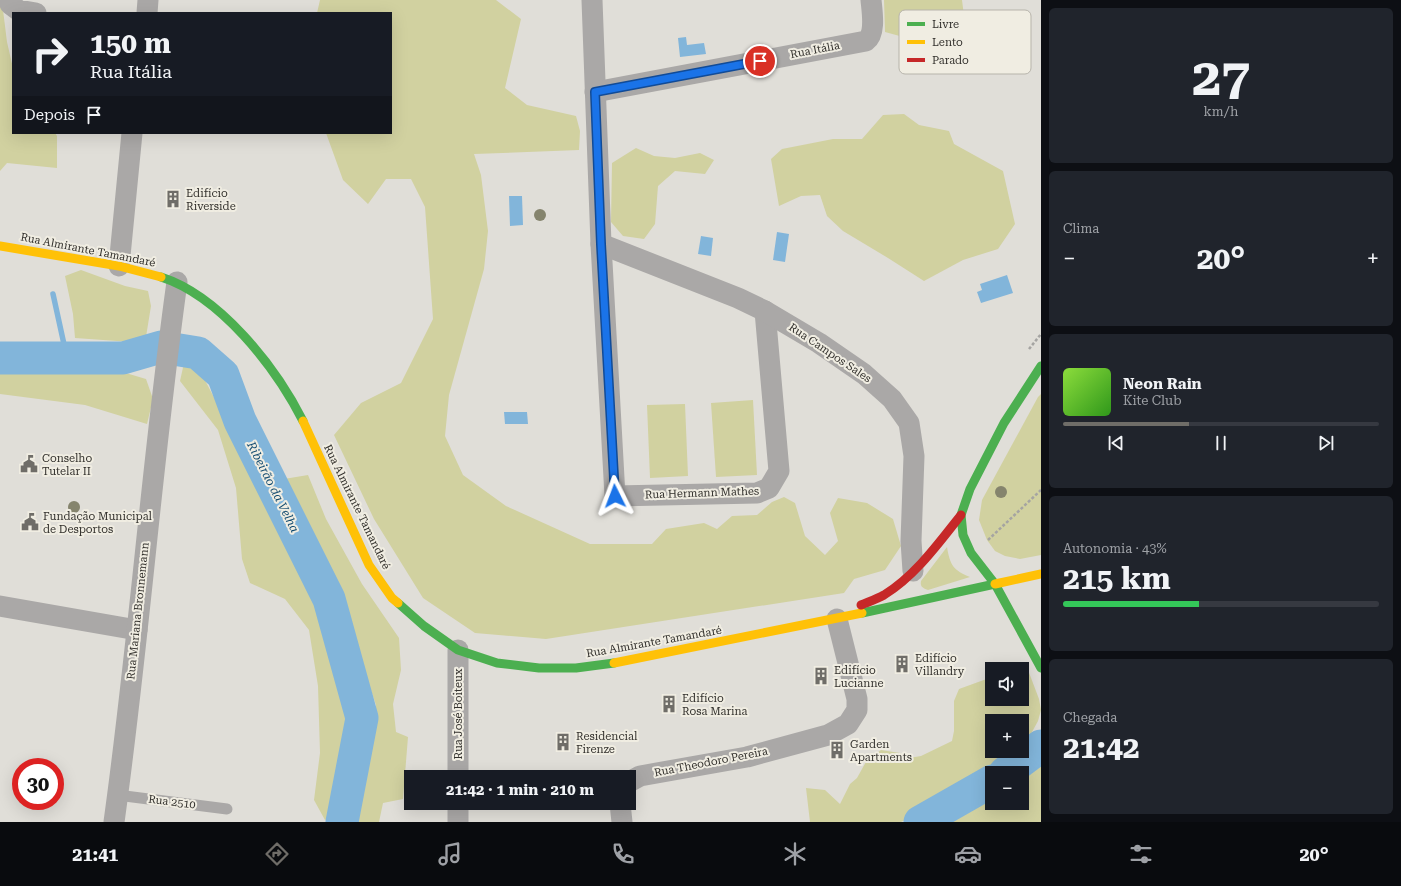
<!DOCTYPE html>
<html lang="pt">
<head>
<meta charset="utf-8">
<style>
	body { margin:0; font-family:"Roboto Serif",serif; background:#20242c; color:#f1f3f6; height:100vh; display:flex; flex-direction:column; font-size:15px; white-space:nowrap }
	* { box-sizing:border-box; margin:0 }
	p { font-size:13px; color:#9ea1a6 }
	.icon { flex:none; width:22px; height:22px; fill:none; stroke:currentColor; stroke-width:2; stroke-linecap:round; stroke-linejoin:round }
	.map { position:relative; flex:1; overflow:hidden }
	.side { display:flex; flex-direction:column; gap:8px; padding:8px; background:#0d0f14; width:360px }
	.side>* { flex:none }
	.hud { position:absolute; left:12px; top:12px; width:380px; height:122px; border-radius:0px; box-shadow:0 4px 16px #0002; background:#171b24; color:#f1f3f6; overflow:hidden }
	.tools { position:absolute; left:985px; top:662px; display:grid; gap:8px }
	.tools a { display:grid; place-items:center; width:44px; height:44px; border-radius:0px; background:#171b24; box-shadow:0 4px 16px #0002; font-size:20px }
	.speed { position:absolute; left:12px; top:758px; display:flex; gap:8px; font-size:20px; font-weight:700; text-align:center }
	.speed>* { display:grid; place-content:center; width:52px; height:52px; border-radius:50%; background:#171b24; box-shadow:0 4px 16px #0002; line-height:1 }
	.speed .limit { border:6px solid #d22; background:#fff; color:#111 }
	.pin { position:absolute; display:grid; place-items:center; width:34px; height:34px; color:#fff; margin:-17px; border:2px solid #fff; border-radius:50%; box-shadow:0 1px 4px #0007 }
	.me { position:absolute; width:44px; margin:-22px; rotate:357deg; stroke-linejoin:round; filter:drop-shadow(0 0 3px #0008) }
	.turn { display:flex; align-items:center; gap:14px; height:84px; padding:0 12px; font-size:18px }
	.turn .icon { width:52px; height:52px; stroke-width:2.5 }
	.turn b { display:block; font-size:28px; line-height:34px }
	.then { display:flex; align-items:center; height:38px; padding:0 12px; background:#0003; gap:8px; font-size:15px }
	.big { font-size:30px; font-weight:700; line-height:1.1 }
	.side .widget { flex:1; display:flex; flex-direction:column; justify-content:center; gap:6px; min-width:0; padding:0 14px; border-radius:6px; background:#20242c }
	.side .dial { align-items:center; gap:0 }
	.dial b { font-size:52px; line-height:1 }
	.song { display:flex; align-items:center; gap:12px }
	.cover { width:48px; height:48px; border-radius:6px; background:linear-gradient(135deg,hsl(90 70% 55%),hsl(110 70% 35%)) }
	.played { height:4px; border-radius:2px; background:linear-gradient(90deg,#6f6d68 40%,#363941 40%) }
	.keys { display:flex; justify-content:space-around; direction:ltr }
	.heat { display:flex; justify-content:space-between; align-items:center; font-size:22px; direction:ltr }
	.charge { height:6px; border-radius:3px; background:linear-gradient(90deg,#34c759 43%,#363941 0) }
	.trip { position:absolute; left:404px; top:770px; width:232px; height:40px; border-radius:0px; background:#171b24; box-shadow:0 4px 16px #0002; font-weight:700; line-height:40px; text-align:center }
	.tabs { display:flex; height:64px; justify-content:space-around; align-items:center; background:#090b0e; color:#9ea1a6 }
	.tabs .icon { width:28px; height:28px }
	.tabs .active { color:#6f6d68 }
	.tabs b { font-size:18px; color:#f1f3f6 }
	main { display:flex; flex:1; min-height:0 }
	.map>svg:first-child { display:block }
	.green { fill:#d1d1a0 }
	.water { fill:#82b5da }
	.lines { fill:none; stroke-linecap:round; stroke-linejoin:round }
	.stream { stroke:#82b5da; stroke-width:5.5 }
	.river { stroke:#82b5da; stroke-width:33 }
	.path { stroke:#a5a4a2; stroke-width:2.5; stroke-dasharray:3 2; stroke-linecap:butt }
	.lane { stroke:#aaa8a7; stroke-width:11 }
	.street { stroke:#aaa8a7; stroke-width:21 }
	.fast { stroke:#4caf50; stroke-width:9 }
	.slow { stroke:#ffc107; stroke-width:9 }
	.jam { stroke:#c62828; stroke-width:9 }
	.tree { fill:#85846d }
	.route-casing { stroke:#114b97; stroke-width:10 }
	.route { stroke:#1a73e8; stroke-width:7 }
	.labels { text-anchor:middle; dominant-baseline:central; stroke-width:4; stroke-linejoin:round; paint-order:stroke }
	.street-label { font-size:11px; fill:#32302c; stroke:#f0ede2 }
	.poi-label { font-size:11px; fill:#32302c; stroke:#f0ede2; text-anchor:start }
	.water-label { font-size:12px; font-style:italic; fill:#124b70; stroke:#f0ede2 }
	.key { fill:#f0ede2; stroke:#b7b4ab; stroke-width:1 }
	.key-label { font-size:11px; fill:#32302c }
</style>
</head>
<body>
<main>
<div class="map">
<svg width="1041" height="822" viewBox="0 0 1041 822">
	<rect width="100%" height="100%" fill="#e0ded8"/>
	<g class="green">
		<path d="M320 0H496L521 19 505 88 527 105 576 116 580 131 579 150 474 154 481 175 488 231 484 269 449 395 445 436 463 475 506 506 590 544H652L666 529 704 523 717 529 732 516 757 515 772 502 784 497 795 503 805 536 825 555 838 541 830 513 838 498 867 503 893 519 901 546 885 570 854 579 844 593 546 639 475 633 423 598 374 519 334 435 361 403 401 383 433 319 425 207 411 179H386L368 204 343 180 326 133H391V13H317Z"/>
		<path d="M884 0H962L967 40 929 44 885 32Z"/>
		<path d="M0 2H2L7 42 13 68V133H55L57 136V168L7 163 0 171Z"/>
		<path d="M904 114 919 125 949 131 954 144 1003 171 1015 224 998 249 963 260 924 281 888 258 843 231 827 216 820 195 801 196 779 206 771 159 782 149 833 139H862L883 115Z"/>
		<path d="M636 148 654 156 675 158 700 153 714 160 705 174 675 171 658 186 655 224 644 239 623 236 611 222 612 163Z"/>
		<path d="M81 270 125 286 148 291 151 306 145 343 75 338 73 314 65 276Z"/>
		<path d="M184 363 198 367 249 464 285 538 308 587 327 641 348 719 342 747 332 815 325 820 314 800 320 753 318 686 309 630 285 599 250 583 242 559 236 488 218 430 180 381Z"/>
		<path d="M0 364 24 366 69 365 119 371 146 379 153 399 147 424 85 405 0 394Z"/>
		<path d="M1041 394V555L1020 559 1005 556 995 551 987 540 979 520 982 500 1038 397Z"/>
		<path d="M753 400 757 475 716 477 711 403Z"/>
		<path d="M685 404 688 476 650 478 647 405Z"/>
		<path d="M308 475 326 519 362 584 399 638 401 670 393 704 396 732 408 737 403 799 383 803 379 822H352L370 742 376 705 353 638 316 540 301 527 278 480Z"/>
		<path d="M947 547C950 565 953 570 970 577L928 590C922 588 920 586 921 581Z"/>
		<path d="M1020 667 1028 670 1039 699 1041 710 1038 721 1026 743 1022 746V721H992V751H1015L973 783 930 808 901 822H810L806 788 825 790 840 804 850 784 857 778 867 760 881 750 900 753 909 758 921 756 952 741 954 731V701L959 689 992 677V699H1022V669H1015Z"/>
		<path d="M1041 763V822H947L992 798V803H1022V779Z"/>
	</g>
	<g class="water">
		<path d="M686 37 687 45 704 43 706 54 680 57 678 38Z"/>
		<path d="M509 196H522L523 225 510 226Z"/>
		<path d="M777 232 789 234 785 262 773 260Z"/>
		<path d="M701 236 713 238 711 256 698 254Z"/>
		<path d="M1007 275 1013 293 981 303 977 292 982 290 980 284Z"/>
		<path d="M504 412H527L528 424H505Z"/>
	</g>
	<g class="lines">
		<path class="stream" d="M53 294 67 358"/>
		<g class="river">
			<path d="M0 358H123L161 347 198 353 223 375 240 421 329 599 362 718 342 822"/>
			<path d="M1005 773 1041 746"/>
			<path d="M920 822 992 781"/>
		</g>
		<g class="path">
			<path d="M1029 349 1041 334"/>
			<path d="M988 540 1041 490"/>
		</g>
		<path class="lane" d="M117 795 227 809"/>
		<g class="street">
			<path d="M10 0V4L18 10 36 13"/>
			<path d="M592 0 601 244 615 496 757 493 769 488 779 471 765 311"/>
			<path d="M147 13 148 0"/>
			<path d="M595 92 866 41C876 34 872 11 871 0"/>
			<path d="M601 244 738 298 765 311 819 343 864 374 892 399 909 423 914 456 911 541 913 571"/>
			<path d="M119 266 132 133"/>
			<path d="M0 606 137 630"/>
			<path d="M458 650V777"/>
			<path d="M629 782 640 776 747 757 828 735 848 724 857 710V699L837 619"/>
			<path d="M458 803V822"/>
			<path d="M620 803 622 822"/>
			<path d="M114 822C139 642 152 461 177 282"/>
		</g>
		<g class="fast">
			<path d="M161 277C220 296 275 366 303 421"/>
			<path d="M1041 366 1004 423 970 489 961 515 963 535 971 553 995 584 1041 668"/>
			<path d="M398 603 424 626 458 650 497 663 539 668H576L614 663"/>
			<path d="M862 613 995 584"/>
		</g>
		<g class="slow">
			<path d="M0 246 119 266 161 277"/>
			<path d="M303 421 369 565 392 598 398 603"/>
			<path d="M995 584 1041 574"/>
			<path d="M614 663 862 613"/>
		</g>
		<path class="jam" d="M861 605C868 602 877 599 884 595 915 576 938 544 961 515"/>
	</g>
	<g class="tree">
		<circle cx="540" cy="215" r="6"/>
		<circle cx="1001" cy="492" r="6"/>
		<circle cx="74" cy="507" r="6"/>
	</g>
	<g class="lines">
		<g class="route-casing">
			<path id="route" d="M615 496 601 244 595 92 760 61"/>
		</g>
		<use href="#route" class="route"/>
	</g>
	<defs>
		<g id="building-bare" transform="scale(1.38)"><path d="M-4-6H4V6H1V3H-1V6H-4ZM-2.5-4.3h1.7v1.8h-1.7ZM.8-4.3h1.7v1.8H.8ZM-2.5-1h1.7V.8h-1.7ZM.8-1h1.7V.8H.8Z" fill="#6f6d68" stroke="#f0ede2" stroke-width="2.5" paint-order="stroke"/></g>
		<g id="civic-bare" transform="scale(1.38)"><path d="M-.6-6.5H3V-4.5H.6V-3L4-1V1h2V6H-6V1h2V-1L-.6-3ZM-1.2 2.5V6h2.4V2.5Z" fill="#6f6d68" stroke="#f0ede2" stroke-width="2.5" paint-order="stroke"/></g>
	</defs>
	<g fill-rule="evenodd">
		<use href="#building-bare" x="173" y="199"/>
		<use href="#civic-bare" x="29" y="464"/>
		<use href="#civic-bare" x="30" y="522"/>
		<use href="#building-bare" x="902" y="664"/>
		<use href="#building-bare" x="821" y="676"/>
		<use href="#building-bare" x="669" y="704"/>
		<use href="#building-bare" x="563" y="742"/>
		<use href="#building-bare" x="837" y="750"/>
	</g>
	<g class="labels">
		<g class="street-label">
			<text transform="translate(815 50) rotate(-11)">Rua Itália</text>
			<text transform="translate(88 250) rotate(11)">Rua Almirante Tamandaré</text>
			<text transform="translate(830 353) rotate(34)">Rua Campos Sales</text>
			<text transform="translate(702 493) rotate(-2)">Rua Hermann Mathes</text>
			<text transform="translate(357 507) rotate(64)">Rua Almirante Tamandaré</text>
			<text transform="translate(138 611) rotate(-84)">Rua Mariana Bronnemann</text>
			<text transform="translate(654 642) rotate(-10)">Rua Almirante Tamandaré</text>
			<text transform="translate(458 714) rotate(-90)">Rua José Boiteux</text>
			<text transform="translate(711 762) rotate(-11)">Rua Theodoro Pereira</text>
			<text transform="translate(172 802) rotate(7)">Rua 2510</text>
		</g>
		<g class="poi-label">
			<text x="186" y="193">Edifício<tspan x="186" dy="13">Riverside</tspan></text>
			<text x="42" y="458">Conselho<tspan x="42" dy="13">Tutelar II</tspan></text>
			<text x="43" y="516">Fundação Municipal<tspan x="43" dy="13">de Desportos</tspan></text>
			<text x="915" y="658">Edifício<tspan x="915" dy="13">Villandry</tspan></text>
			<text x="834" y="670">Edifício<tspan x="834" dy="13">Lucianne</tspan></text>
			<text x="682" y="698">Edifício<tspan x="682" dy="13">Rosa Marina</tspan></text>
			<text x="576" y="736">Residencial<tspan x="576" dy="13">Firenze</tspan></text>
			<text x="850" y="744">Garden<tspan x="850" dy="13">Apartments</tspan></text>
		</g>
		<g class="water-label">
			<text transform="translate(273 487) rotate(63)">Ribeirão da Velha</text>
		</g>
	</g>
	<rect x="899" y="10" width="132" height="64" rx="6" class="key"/>
	<rect x="907" y="22" width="18" height="4" fill="#4caf50"/>
	<rect x="907" y="40" width="18" height="4" fill="#ffc107"/>
	<rect x="907" y="58" width="18" height="4" fill="#c62828"/>
	<g class="key-label">
		<text x="932" y="28">Livre</text>
		<text x="932" y="46">Lento</text>
		<text x="932" y="64">Parado</text>
	</g>
</svg>
<div class="tools">
<a><svg class="icon" aria-label="sound" viewBox="0 0 24 24"><path d="M4 9h4l5-4v14l-5-4H4zM17 9q2 3 0 6"/></svg></a>
<a>+</a>
<a>−</a>
</div>
<div class="speed"><div class="limit">30</div></div>
<div class="pin" style="left:760px;top:61px;background:#d93025"><svg class="icon" aria-label="arrive" viewBox="0 0 24 24"><path d="M6 21V4h12l-3 4 3 4H6"/></svg></div>
<svg class="me" style="left:615px;top:496px" viewBox="-20 -20 40 40"><path d="M0-17L14 15 0 8-14 15z" fill="#1a73e8" stroke="#fff" stroke-width="4"/></svg>
<div class="trip">21:42 · 1 min · 210 m</div>
<div class="hud">
<div class="turn"><svg class="icon" aria-label="right" viewBox="0 0 24 24"><path d="M7 20v-9h11M14 6l5 5-5 5"/></svg><div><b>150 m</b>Rua Itália</div></div>
<div class="then">Depois<svg class="icon" aria-label="arrive" viewBox="0 0 24 24"><path d="M6 21V4h12l-3 4 3 4H6"/></svg></div>
</div>
</div>
<section class="side">
<div class="widget dial"><b>27</b><p>km/h</p></div>
<div class="widget"><p>Clima</p>
<div class="heat"><a>−</a><b class="big">20°</b><a>+</a></div>
</div>
<div class="widget">
<div class="song"><i class="cover"></i><div><b>Neon Rain</b><p>Kite Club</p></div></div>
<div class="played"></div>
<div class="keys"><svg class="icon" aria-label="previous" viewBox="0 0 24 24"><path d="M18 5L8 12l10 7zM5 5v14"/></svg><svg class="icon" aria-label="pause" viewBox="0 0 24 24"><path d="M8 5v14M16 5v14"/></svg><svg class="icon" aria-label="next" viewBox="0 0 24 24"><path d="M6 5l10 7-10 7zM19 5v14"/></svg></div>
</div>
<div class="widget"><p>Autonomia · 43%</p><b class="big">215 km</b><div class="charge"></div></div>
<div class="widget"><p>Chegada</p><b class="big">21:42</b></div>
</section>
</main>
<nav class="tabs">
<b>21:41</b>
<svg class="icon active" aria-label="directions" viewBox="0 0 24 24"><path d="M12 3l9 9-9 9-9-9zM9 14v-3h6M13 9l2 2-2 2"/></svg>
<svg class="icon" aria-label="music" viewBox="0 0 24 24"><path d="M9 18V5l10-2v13"/><circle cx="6" cy="18" r="3"/><circle cx="16" cy="16" r="3"/></svg>
<svg class="icon" aria-label="phone" viewBox="0 0 24 24"><path d="M5 4h4l2 5-3 2q2 4 5 5l2-3 5 2v4C11 20 4 13 5 4z"/></svg>
<svg class="icon" aria-label="climate" viewBox="0 0 24 24"><path d="M12 3v18M4 7l16 10M4 17L20 7"/></svg>
<svg class="icon" aria-label="car" viewBox="0 0 24 24"><path d="M5 17H2v-5l4-1 3-4h7l3 4 3 1v5h-3M9 17h6M6 11h13"/><circle cx="7" cy="17" r="2"/><circle cx="17" cy="17" r="2"/></svg>
<svg class="icon" aria-label="filters" viewBox="0 0 24 24"><path d="M4 7h16M4 17h16"/><circle cx="9" cy="7" r="2"/><circle cx="15" cy="17" r="2"/></svg>
<b>20°</b>
</nav>
</body>
</html>
